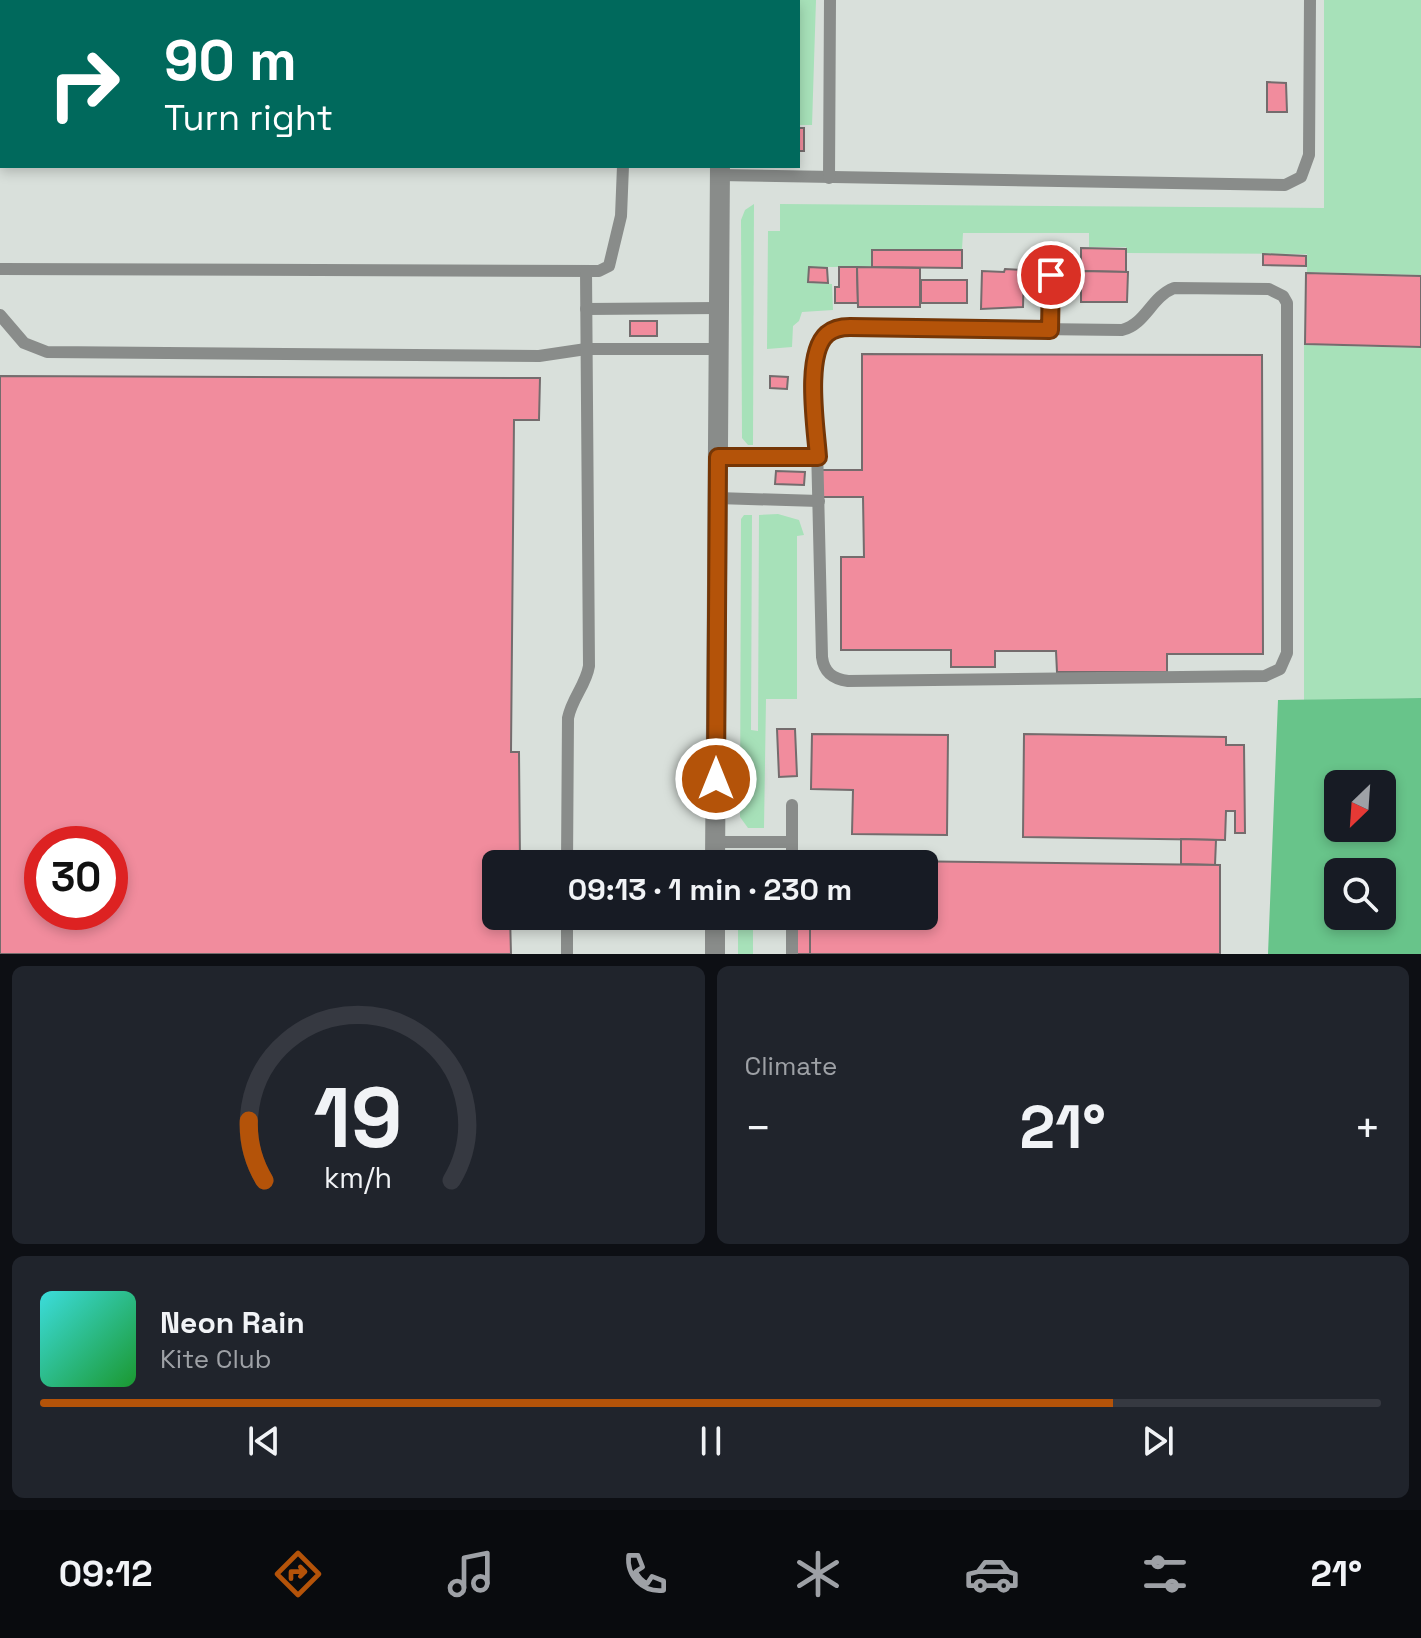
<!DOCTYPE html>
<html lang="en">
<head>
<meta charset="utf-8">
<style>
	body { margin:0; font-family:"Space Grotesk",sans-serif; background:#20242c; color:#f1f3f6; height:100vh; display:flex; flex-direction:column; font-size:30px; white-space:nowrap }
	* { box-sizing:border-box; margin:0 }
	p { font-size:26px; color:#9ea1a6 }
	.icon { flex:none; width:44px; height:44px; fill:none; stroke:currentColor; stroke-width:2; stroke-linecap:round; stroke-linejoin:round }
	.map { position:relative; height:954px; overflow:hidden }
	.sheet { display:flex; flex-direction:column; gap:12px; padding:12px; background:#0d0f14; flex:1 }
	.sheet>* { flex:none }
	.guide { position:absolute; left:0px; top:0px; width:800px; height:168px; box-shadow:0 4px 12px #0003; background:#00695c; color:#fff; overflow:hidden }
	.needle { width:52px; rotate:205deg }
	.tools { position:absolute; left:1324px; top:770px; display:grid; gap:16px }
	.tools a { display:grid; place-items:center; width:72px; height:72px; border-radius:12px; background:#171b24; box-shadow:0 4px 12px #0003; font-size:40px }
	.speed { position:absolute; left:24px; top:826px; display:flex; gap:16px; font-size:40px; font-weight:700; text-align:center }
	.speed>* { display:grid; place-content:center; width:104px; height:104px; border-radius:50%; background:#171b24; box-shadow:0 4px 12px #0003; line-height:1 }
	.speed .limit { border:12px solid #d22; background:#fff; color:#111 }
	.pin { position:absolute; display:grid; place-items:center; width:68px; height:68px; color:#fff; margin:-34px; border:4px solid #fff; border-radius:50%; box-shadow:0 2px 8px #0007 }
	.me { position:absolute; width:88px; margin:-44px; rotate:0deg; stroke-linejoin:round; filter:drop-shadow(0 0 6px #0008) }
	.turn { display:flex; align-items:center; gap:28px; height:168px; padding:0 32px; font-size:36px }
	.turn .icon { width:104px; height:104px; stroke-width:2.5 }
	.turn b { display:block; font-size:56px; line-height:68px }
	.big { font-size:60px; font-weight:800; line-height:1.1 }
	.sheet .widget { flex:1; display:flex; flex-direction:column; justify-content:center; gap:12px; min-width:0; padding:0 28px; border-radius:12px; background:#20242c }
	.sheet .dial { align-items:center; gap:0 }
	.dial svg { height:208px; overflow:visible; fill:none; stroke:#363941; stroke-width:7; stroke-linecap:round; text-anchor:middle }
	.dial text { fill:#f1f3f6; stroke:none }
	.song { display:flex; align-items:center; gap:24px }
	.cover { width:96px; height:96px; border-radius:12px; background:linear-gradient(135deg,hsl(180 70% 55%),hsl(130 70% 35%)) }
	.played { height:8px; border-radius:4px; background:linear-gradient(90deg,#b45309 80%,#363941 80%) }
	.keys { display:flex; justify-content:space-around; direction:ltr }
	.heat { display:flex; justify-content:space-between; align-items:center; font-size:44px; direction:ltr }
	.sheet .tiles { flex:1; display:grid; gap:12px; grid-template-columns:1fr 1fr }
	.widget:last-child { grid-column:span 2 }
	.trip { position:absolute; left:482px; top:850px; width:456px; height:80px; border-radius:12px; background:#171b24; box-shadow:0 4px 12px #0003; font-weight:800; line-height:80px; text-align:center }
	.menu { display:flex; height:128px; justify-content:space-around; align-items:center; background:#090b0e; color:#9ea1a6 }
	.menu .icon { width:56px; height:56px }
	.menu .on { color:#b45309 }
	.menu b { font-size:36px; color:#f1f3f6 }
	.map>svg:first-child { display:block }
	.green { fill:#a7e1b9 }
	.forest { fill:#68c48a; fill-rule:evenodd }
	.building { fill:#f18c9d; stroke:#746c6d; stroke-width:2; fill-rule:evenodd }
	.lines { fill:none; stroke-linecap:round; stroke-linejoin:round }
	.lane { stroke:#898c8a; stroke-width:12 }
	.street { stroke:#898c8a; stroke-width:20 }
	.route-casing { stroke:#753606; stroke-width:20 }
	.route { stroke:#b45309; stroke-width:14 }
</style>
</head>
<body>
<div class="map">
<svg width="1421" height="954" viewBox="0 0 1421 954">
	<rect width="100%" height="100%" fill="#d9e0db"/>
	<g class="green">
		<path d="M770 0H816L812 125H798V2Z"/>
		<path d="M1324 0H1421V275L1307 272V254L1127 253 1126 247H1089V233H963L962 249H873L872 267H809L808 283 832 284 833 310 802 312 799 321 793 326 792 347 767 349 768 231H780V204L1324 208Z"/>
		<path d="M754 204 753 445H748L742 438 741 220 745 210Z"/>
		<path d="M1304 345 1421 348V698L1304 700Z"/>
		<path d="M778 514 799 520 804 535 797 536V699H766L764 828H748L740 817 741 519 744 515H752L751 730 758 731 759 515Z"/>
		<path d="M738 916H749L747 921 753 926V954H738Z"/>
	</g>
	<path class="forest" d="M1421 698V954H1268L1278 700ZM1338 784H1382V828H1338ZM1338 872H1382V916H1338Z"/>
	<g class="building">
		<path d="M1267 82 1286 83 1287 112H1267Z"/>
		<rect x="798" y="128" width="6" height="23"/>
		<path d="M1081 248 1126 249V272L1081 271Z"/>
		<path d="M872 250H962V268L872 267Z"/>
		<path d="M1263 254 1306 256V266L1263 265Z"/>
		<path d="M809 267 827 268 828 283 808 282Z"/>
		<path d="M839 267H857L858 303H835V287H839Z"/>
		<path d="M857 267 920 268V307H858Z"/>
		<path d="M1005 269 1024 270 1023 307 981 309 982 271 1004 272Z"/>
		<path d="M1081 271 1128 272 1127 302H1081Z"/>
		<path d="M1306 273 1421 276V347L1305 344Z"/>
		<rect x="921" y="280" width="46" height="23"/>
		<rect x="630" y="321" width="27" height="15"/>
		<path d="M862 354 1262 355 1263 654H1167V672H1057L1056 651H995V667H951V650H841V557H864L863 497H822V470H862Z"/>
		<path d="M0 376 540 378 539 420H514L511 752H519L520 864H496V916H510L511 954H0ZM42 844H110V912H42Z"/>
		<path d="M770 376 788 377 787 389 770 388Z"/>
		<path d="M776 471 805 472 804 485 775 484Z"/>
		<path d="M777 729H795L797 776 779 777Z"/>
		<path d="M812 734 948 735 947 835 852 834 853 790 811 789Z"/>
		<path d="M1024 734 1226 737V745H1244L1245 833H1235V811H1226L1225 840 1023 837Z"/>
		<path d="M1181 839 1216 840 1215 865 1181 864Z"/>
		<path d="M811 860 1220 865V954H810V916H924V864H811Z"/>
		<rect x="796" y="916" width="14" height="38"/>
	</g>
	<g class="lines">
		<g class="lane">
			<path d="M184 0 379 2"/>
			<path d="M0 23H2"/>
			<path d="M0 109H2"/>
			<path d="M720 175 1285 185 1301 177 1309 155 1310 0"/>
			<path d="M829 178 830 0"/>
			<path d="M0 269 599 271 609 266 621 216 623 166"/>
			<path d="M1174 288 1269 289 1283 296 1287 303V653L1280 669 1265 676 848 681C833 679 824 673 822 657L815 362 816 351 825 336 840 327H850L1122 330C1146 324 1151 297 1174 288Z"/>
			<path d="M586 309 719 308"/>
			<path d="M0 315 24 343 47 352 539 356 586 349H718"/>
			<path d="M1050 330 1052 247"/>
			<path d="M718 457H818"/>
			<path d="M717 498 819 501"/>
			<path d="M792 805V864"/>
			<path d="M715 842H792"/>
			<path d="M567 864 568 718C572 698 586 685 589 666L586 271"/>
			<path d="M567 954V916"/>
			<path d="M792 954V916"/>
		</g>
		<g class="street">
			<path d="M722 2V0"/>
			<path d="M715 864 720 166"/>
			<path d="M715 954V916"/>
		</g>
	</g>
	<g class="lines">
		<g class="route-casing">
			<path id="route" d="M716 779 718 457H818C816 428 804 354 827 334 834 328 842 327 850 327L1050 330 1051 275"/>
		</g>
		<use href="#route" class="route"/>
	</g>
</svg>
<div class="tools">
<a><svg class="needle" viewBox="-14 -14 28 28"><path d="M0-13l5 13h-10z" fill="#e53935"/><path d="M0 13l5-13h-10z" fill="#9ea1a6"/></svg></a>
<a><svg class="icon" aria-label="search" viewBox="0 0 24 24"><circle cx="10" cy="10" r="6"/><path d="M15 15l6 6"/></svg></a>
</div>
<div class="speed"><div class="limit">30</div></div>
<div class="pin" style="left:1051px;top:275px;background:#d93025"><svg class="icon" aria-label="arrive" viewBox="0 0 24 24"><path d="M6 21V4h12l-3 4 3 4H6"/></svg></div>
<svg class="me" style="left:716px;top:779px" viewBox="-20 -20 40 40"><circle r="17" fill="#b45309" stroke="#fff" stroke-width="3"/><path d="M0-11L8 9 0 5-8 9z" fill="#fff"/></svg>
<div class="trip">09:13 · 1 min · 230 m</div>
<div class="guide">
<div class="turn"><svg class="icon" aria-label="right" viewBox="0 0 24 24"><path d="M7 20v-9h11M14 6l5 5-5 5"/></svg><div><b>90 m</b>Turn right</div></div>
</div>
</div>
<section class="sheet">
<div class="tiles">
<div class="widget dial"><svg viewBox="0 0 100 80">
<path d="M14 69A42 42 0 1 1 86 69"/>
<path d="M14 69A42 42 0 0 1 8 46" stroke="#b45309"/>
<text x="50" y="56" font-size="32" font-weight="700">19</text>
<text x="50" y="72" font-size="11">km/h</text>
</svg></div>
<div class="widget"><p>Climate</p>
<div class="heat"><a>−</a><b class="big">21°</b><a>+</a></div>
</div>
<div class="widget">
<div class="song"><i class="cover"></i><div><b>Neon Rain</b><p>Kite Club</p></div></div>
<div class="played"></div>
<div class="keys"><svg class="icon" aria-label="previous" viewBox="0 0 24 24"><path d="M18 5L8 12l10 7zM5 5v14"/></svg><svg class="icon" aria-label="pause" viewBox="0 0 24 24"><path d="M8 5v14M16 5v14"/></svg><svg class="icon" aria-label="next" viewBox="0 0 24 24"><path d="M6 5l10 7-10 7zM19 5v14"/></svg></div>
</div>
</div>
</section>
<nav class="menu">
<b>09:12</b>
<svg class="icon on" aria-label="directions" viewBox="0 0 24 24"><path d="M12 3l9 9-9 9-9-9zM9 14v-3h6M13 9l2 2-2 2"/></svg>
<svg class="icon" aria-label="music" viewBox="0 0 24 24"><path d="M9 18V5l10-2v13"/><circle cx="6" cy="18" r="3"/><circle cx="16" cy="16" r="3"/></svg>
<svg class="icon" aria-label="phone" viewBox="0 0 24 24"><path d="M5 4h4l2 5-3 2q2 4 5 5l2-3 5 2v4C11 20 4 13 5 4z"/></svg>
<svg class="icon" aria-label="climate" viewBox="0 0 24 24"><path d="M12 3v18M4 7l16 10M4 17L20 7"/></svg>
<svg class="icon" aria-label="car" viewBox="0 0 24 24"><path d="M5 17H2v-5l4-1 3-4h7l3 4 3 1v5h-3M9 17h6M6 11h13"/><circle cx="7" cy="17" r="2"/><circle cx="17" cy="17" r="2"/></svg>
<svg class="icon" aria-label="filters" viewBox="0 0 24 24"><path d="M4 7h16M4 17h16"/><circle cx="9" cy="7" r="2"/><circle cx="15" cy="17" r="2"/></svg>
<b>21°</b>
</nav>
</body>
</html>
